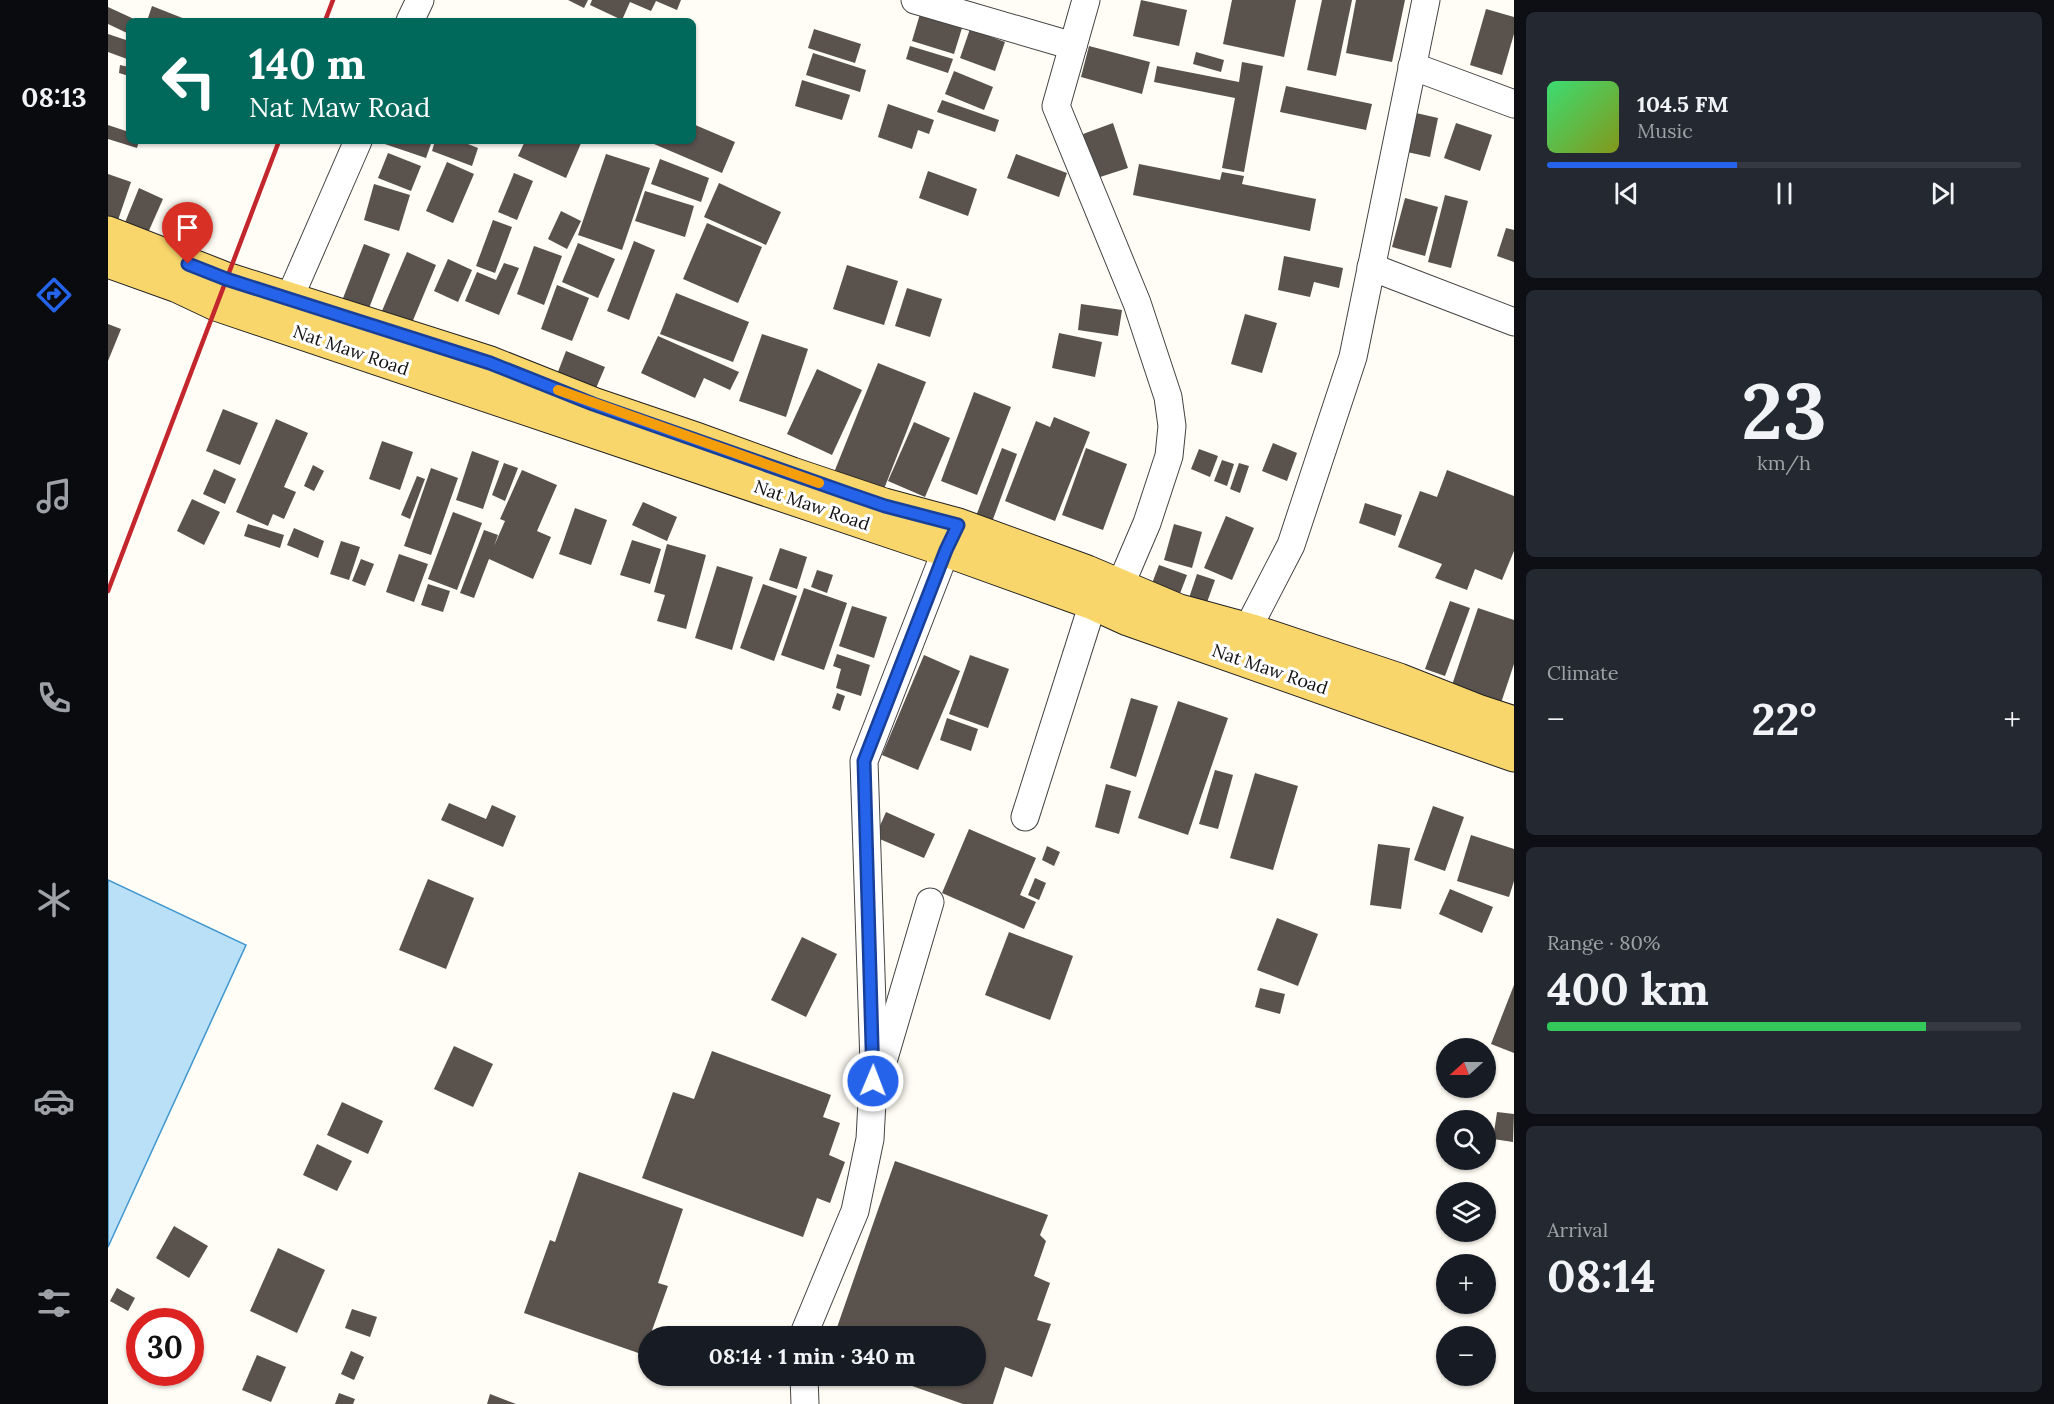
<!DOCTYPE html>
<html lang="en">
<head>
<meta charset="utf-8">
<style>
	body { margin:0; font-family:Lora,serif; background:#242831; color:#f1f3f6; height:100vh; display:flex; flex-direction:column; font-size:22px; white-space:nowrap }
	* { box-sizing:border-box; margin:0 }
	p { font-size:20px; color:#9ea1a6 }
	.icon { flex:none; width:33px; height:33px; fill:none; stroke:currentColor; stroke-width:2; stroke-linecap:round; stroke-linejoin:round }
	.map { position:relative; flex:1; overflow:hidden }
	.drawer { display:flex; flex-direction:column; gap:12px; padding:12px; background:#0d0f14; width:540px }
	.drawer>* { flex:none }
	.banner { position:absolute; left:18px; top:18px; width:570px; height:126px; border-radius:9px; box-shadow:0 2px 4px #0004; background:#00695c; color:#fff; overflow:hidden }
	.needle { width:39px; rotate:249deg }
	.buttons { position:absolute; left:1328px; top:1038px; display:grid; gap:12px }
	.buttons a { display:grid; place-items:center; width:60px; height:60px; border-radius:50%; background:#171b24; box-shadow:0 2px 4px #0004; font-size:30px }
	.speed { position:absolute; left:18px; top:1308px; display:flex; gap:12px; font-size:30px; font-weight:700; text-align:center }
	.speed>* { display:grid; place-content:center; width:78px; height:78px; border-radius:50%; background:#171b24; box-shadow:0 2px 4px #0004; line-height:1 }
	.speed .limit { border:9px solid #d22; background:#fff; color:#111 }
	.pin { position:absolute; display:grid; place-items:center; width:51px; height:51px; color:#fff; margin:-62px -26px; border-radius:50% 50% 50% 0; rotate:-45deg; box-shadow:0 0 6px #0007 }
	.pin .icon { rotate:45deg }
	.me { position:absolute; width:66px; margin:-33px; rotate:1deg; stroke-linejoin:round; filter:drop-shadow(0 0 4px #0008) }
	.turn { display:flex; align-items:center; gap:21px; height:126px; padding:0 24px; font-size:27px }
	.turn .icon { width:78px; height:78px; stroke-width:2.5 }
	.turn b { display:block; font-size:42px; line-height:51px }
	.big { font-size:45px; font-weight:700; line-height:1.1 }
	.drawer .widget { flex:1; display:flex; flex-direction:column; justify-content:center; gap:9px; min-width:0; padding:0 21px; border-radius:9px; background:#242831 }
	.drawer .dial { align-items:center; gap:0 }
	.dial b { font-size:78px; line-height:1 }
	.song { display:flex; align-items:center; gap:18px }
	.cover { width:72px; height:72px; border-radius:9px; background:linear-gradient(135deg,hsl(140 70% 55%),hsl(70 70% 35%)) }
	.played { height:6px; border-radius:3px; background:linear-gradient(90deg,#2563eb 40%,#363941 40%) }
	.keys { display:flex; justify-content:space-around; direction:ltr }
	.heat { display:flex; justify-content:space-between; align-items:center; font-size:33px; direction:ltr }
	.charge { height:9px; border-radius:4px; background:linear-gradient(90deg,#34c759 80%,#363941 0) }
	.trip { position:absolute; left:530px; top:1326px; width:348px; height:60px; border-radius:30px; background:#171b24; box-shadow:0 2px 4px #0004; font-weight:700; line-height:60px; text-align:center }
	main { display:flex; flex:1; min-height:0 }
	.tab-bar { display:flex; flex-direction:column; width:108px; justify-content:space-around; align-items:center; background:#090b0e; color:#9ea1a6 }
	.tab-bar .icon { width:42px; height:42px }
	.tab-bar .on { color:#2563eb }
	.tab-bar b { font-size:27px; color:#f1f3f6 }
	.map>svg:first-child { display:block }
	.water { fill:#b9e0f7; stroke:#3f96cf; stroke-width:1.5 }
	.building { fill:#5a524d }
	.lines { fill:none; stroke-linecap:round; stroke-linejoin:round }
	.street-casing { stroke:#444; stroke-width:29 }
	.primary-casing { stroke:#222; stroke-width:35 }
	.street { stroke:#fff; stroke-width:27 }
	.primary { stroke:#f9d66b; stroke-width:33 }
	.rail { stroke:#c4262e; stroke-width:4.5 }
	.route-casing { stroke:#184099; stroke-width:15 }
	.route { stroke:#2563eb; stroke-width:10 }
	.slow { stroke:#f59e0b; stroke-width:10 }
	.labels { text-anchor:middle; dominant-baseline:central; stroke-width:6; stroke-linejoin:round; paint-order:stroke }
	.street-label { font-size:18px; fill:#111; stroke:#fff }
</style>
</head>
<body>
<main>
<nav class="tab-bar">
<b>08:13</b>
<svg class="icon on" aria-label="directions" viewBox="0 0 24 24"><path d="M12 3l9 9-9 9-9-9zM9 14v-3h6M13 9l2 2-2 2"/></svg>
<svg class="icon" aria-label="music" viewBox="0 0 24 24"><path d="M9 18V5l10-2v13"/><circle cx="6" cy="18" r="3"/><circle cx="16" cy="16" r="3"/></svg>
<svg class="icon" aria-label="phone" viewBox="0 0 24 24"><path d="M5 4h4l2 5-3 2q2 4 5 5l2-3 5 2v4C11 20 4 13 5 4z"/></svg>
<svg class="icon" aria-label="climate" viewBox="0 0 24 24"><path d="M12 3v18M4 7l16 10M4 17L20 7"/></svg>
<svg class="icon" aria-label="car" viewBox="0 0 24 24"><path d="M5 17H2v-5l4-1 3-4h7l3 4 3 1v5h-3M9 17h6M6 11h13"/><circle cx="7" cy="17" r="2"/><circle cx="17" cy="17" r="2"/></svg>
<svg class="icon" aria-label="filters" viewBox="0 0 24 24"><path d="M4 7h16M4 17h16"/><circle cx="9" cy="7" r="2"/><circle cx="15" cy="17" r="2"/></svg>
</nav>
<div class="map">
<svg width="1406" height="1404" viewBox="0 0 1406 1404">
	<rect width="100%" height="100%" fill="#fffdf5"/>
	<path class="water" d="M0 880 138 945 0 1247Z"/>
	<g class="building">
		<path d="M460 0H480L476 8Z"/>
		<path d="M484 0H573L569 10 548 1 543 11 522 2 514 20 482 5Z"/>
		<path d="M1033 0 1079 10 1071 46 1025 36Z"/>
		<path d="M1124 0H1188L1176 57 1115 44Z"/>
		<path d="M1214 0H1244L1228 76 1199 70Z"/>
		<path d="M1248 0H1297L1284 62 1238 53Z"/>
		<path d="M44 6 82 21H39Z"/>
		<path d="M0 7 26 19 25 21H21L19 33 0 24Z"/>
		<path d="M1378 9 1406 17V34L1394 75 1362 65Z"/>
		<path d="M812 14 854 28 846 54 804 41Z"/>
		<path d="M706 29 753 44 747 63 700 48Z"/>
		<path d="M862 29 897 42 887 71 852 58Z"/>
		<path d="M0 34 21 41 19 59 0 52Z"/>
		<path d="M802 46 845 59 840 73 798 59Z"/>
		<path d="M981 46 1042 62 1034 94 973 77Z"/>
		<path d="M1088 52 1116 60 1113 72 1085 64Z"/>
		<path d="M705 53 758 70 752 92 698 75Z"/>
		<path d="M1134 62 1155 66 1136 172 1114 168 1127 98 1046 82 1049 66 1131 82Z"/>
		<path d="M12 65 21 67V76L11 73Z"/>
		<path d="M846 71 885 87 876 110 837 94Z"/>
		<path d="M694 80 742 95 734 120 687 106Z"/>
		<path d="M1178 86 1264 104 1258 130 1172 112Z"/>
		<path d="M834 100 891 120 887 132 829 112Z"/>
		<path d="M780 104 826 120 821 134 810 130 804 149 770 137Z"/>
		<path d="M1308 113 1330 118 1322 157 1299 152Z"/>
		<path d="M1005 123 1020 168 989 178 975 134Z"/>
		<path d="M1348 123 1384 135 1372 171 1336 158Z"/>
		<path d="M585 124 627 142 614 173 539 141H585Z"/>
		<path d="M0 125 21 132V141H31L29 148 0 139Z"/>
		<path d="M268 141H324L318 158Z"/>
		<path d="M327 141H361L360 144 370 148 364 166 324 151Z"/>
		<path d="M417 141H474L458 178 410 156Z"/>
		<path d="M280 153 313 166 303 191 270 178Z"/>
		<path d="M498 154 542 168 514 250 470 235Z"/>
		<path d="M908 154 959 173 951 197 899 178Z"/>
		<path d="M552 159 601 178 593 202 543 184Z"/>
		<path d="M339 162 366 174 345 223 318 211Z"/>
		<path d="M1031 164 1112 180 1114 172 1136 176 1134 184 1208 199 1202 231 1025 195Z"/>
		<path d="M820 171 869 189 860 216 811 198Z"/>
		<path d="M406 173 425 181 409 220 390 212Z"/>
		<path d="M0 174 23 182 9 223 0 220Z"/>
		<path d="M611 183 673 212 658 245 596 217Z"/>
		<path d="M266 184 302 195 291 231 256 220Z"/>
		<path d="M31 188 55 199 39 235 16 225Z"/>
		<path d="M537 191 586 206 577 237 527 221Z"/>
		<path d="M1337 195 1360 201 1343 268 1320 262Z"/>
		<path d="M1297 198 1330 207 1317 256 1284 247Z"/>
		<path d="M453 211 473 221 459 249 440 239Z"/>
		<path d="M385 220 404 227 387 273 368 266Z"/>
		<path d="M599 223 654 247 630 303 575 279Z"/>
		<path d="M1398 228 1406 230V262L1389 256Z"/>
		<path d="M526 241 547 250 521 320 499 311Z"/>
		<path d="M470 243 507 259 490 298 454 282Z"/>
		<path d="M256 244 282 254 258 316 232 306Z"/>
		<path d="M426 246 454 256 436 305 409 294Z"/>
		<path d="M299 252 328 265 301 330 271 318Z"/>
		<path d="M1176 256 1235 268 1231 288 1206 282 1202 297 1170 290Z"/>
		<path d="M340 259 364 270 350 302 326 291Z"/>
		<path d="M396 263 411 268 391 315 357 301 369 272 388 280Z"/>
		<path d="M739 265 790 281 776 325 725 309Z"/>
		<path d="M449 285 481 298 464 341 433 329Z"/>
		<path d="M799 288 834 299 822 337 787 326Z"/>
		<path d="M568 293 641 322 625 362 552 334Z"/>
		<path d="M973 304 1014 310 1010 336 970 330Z"/>
		<path d="M1137 314 1169 323 1154 373 1123 364Z"/>
		<path d="M0 324 13 329 0 361Z"/>
		<path d="M951 333 994 342 987 377 944 368Z"/>
		<path d="M654 334 700 349 678 417 631 401Z"/>
		<path d="M550 336 631 372 622 390 596 378 587 398 533 373Z"/>
		<path d="M458 351 497 367 486 393 448 377Z"/>
		<path d="M770 363 818 382 774 494 725 475Z"/>
		<path d="M709 369 754 390 724 455 679 434Z"/>
		<path d="M866 392 903 407 869 495 833 481Z"/>
		<path d="M115 409 150 423 132 465 98 451Z"/>
		<path d="M946 417 982 432 947 521 897 501 928 421 942 427Z"/>
		<path d="M168 419 200 433 176 487 188 492 176 519 165 514 160 526 128 512Z"/>
		<path d="M806 422 842 438 817 497 780 481Z"/>
		<path d="M274 441 305 452 292 490 261 479Z"/>
		<path d="M1165 443 1189 453 1179 481 1154 471Z"/>
		<path d="M894 448 909 454 884 522 868 516Z"/>
		<path d="M978 448 1019 464 995 530 954 515Z"/>
		<path d="M1091 449 1110 456 1102 477 1083 469Z"/>
		<path d="M364 451 391 461 375 509 348 500Z"/>
		<path d="M1114 460 1126 464 1119 486 1106 481Z"/>
		<path d="M396 463 410 468 397 501 384 495Z"/>
		<path d="M1131 463 1141 466 1132 493 1122 489Z"/>
		<path d="M205 465 216 471 206 491 196 486Z"/>
		<path d="M323 468 350 478 323 555 296 546Z"/>
		<path d="M106 469 128 479 117 504 95 494Z"/>
		<path d="M414 470 449 485 429 531 443 537 425 579 381 559 366 598 352 593 376 530 390 535 386 546 397 521 392 519Z"/>
		<path d="M1339 470 1406 496V551L1394 580 1367 569 1359 590 1327 578 1334 564 1290 547 1312 491 1329 497Z"/>
		<path d="M309 476 317 479 302 519 293 515Z"/>
		<path d="M84 499 112 512 96 545 69 531Z"/>
		<path d="M535 502 569 517 559 541 524 525Z"/>
		<path d="M1257 503 1294 515 1287 536 1251 523Z"/>
		<path d="M467 508 499 520 483 565 451 554Z"/>
		<path d="M345 512 374 523 349 590 320 579Z"/>
		<path d="M1118 516 1146 528 1124 580 1096 568Z"/>
		<path d="M140 524 176 535 172 548 136 536Z"/>
		<path d="M1066 524 1094 532 1084 568 1056 560Z"/>
		<path d="M186 528 216 541 210 558 179 545Z"/>
		<path d="M524 540 553 549 542 584 512 575Z"/>
		<path d="M233 541 252 547 241 580 222 574Z"/>
		<path d="M559 544 598 555 578 629 549 621 557 595 546 592Z"/>
		<path d="M672 548 699 557 689 589 661 580Z"/>
		<path d="M291 554 320 564 306 602 278 592Z"/>
		<path d="M253 559 266 564 257 586 244 581Z"/>
		<path d="M1051 565 1079 575 1068 604 1040 594Z"/>
		<path d="M609 566 645 577 624 650 587 638Z"/>
		<path d="M709 570 725 575 719 593 703 587Z"/>
		<path d="M1089 574 1107 580 1097 608 1080 601Z"/>
		<path d="M320 584 342 591 335 612 313 605Z"/>
		<path d="M655 584 689 596 666 661 632 648Z"/>
		<path d="M696 588 739 603 716 670 673 655Z"/>
		<path d="M1342 601 1362 608 1337 676 1317 669Z"/>
		<path d="M744 606 779 617 766 658 731 646Z"/>
		<path d="M1370 608 1406 620V664L1393 703 1344 685Z"/>
		<path d="M729 654 762 665 753 696 728 688 733 669 725 666Z"/>
		<path d="M816 655 852 671 810 770 774 755Z"/>
		<path d="M862 655 901 669 880 728 841 714Z"/>
		<path d="M729 693 737 696 732 711 724 708Z"/>
		<path d="M1023 698 1050 706 1028 777 1002 768Z"/>
		<path d="M1070 701 1120 718 1080 835 1030 818Z"/>
		<path d="M839 718 870 729 863 751 832 740Z"/>
		<path d="M1107 770 1125 775 1110 829 1091 824Z"/>
		<path d="M1147 773 1190 786 1165 870 1122 858Z"/>
		<path d="M998 784 1023 791 1011 834 987 827Z"/>
		<path d="M341 803 378 819 384 805 408 816 395 847 333 820Z"/>
		<path d="M1325 806 1356 817 1337 871 1306 860Z"/>
		<path d="M778 812 827 834 816 858 767 837Z"/>
		<path d="M861 829 928 858 912 895 928 902 916 929 834 893Z"/>
		<path d="M1363 835 1406 849V881L1401 897 1349 881Z"/>
		<path d="M1270 844 1302 848 1293 909 1262 905Z"/>
		<path d="M939 846 952 852 946 866 934 860Z"/>
		<path d="M927 878 938 883 931 900 920 895Z"/>
		<path d="M320 879 366 898 338 969 291 950Z"/>
		<path d="M1342 889 1385 907 1374 933 1331 914Z"/>
		<path d="M1169 918 1210 934 1190 986 1149 970Z"/>
		<path d="M901 932 965 956 942 1020 877 995Z"/>
		<path d="M694 937 729 954 698 1017 663 1000Z"/>
		<path d="M1406 985V1053L1383 1044Z"/>
		<path d="M1152 988 1177 994 1172 1014 1147 1007Z"/>
		<path d="M346 1046 385 1064 365 1107 326 1089Z"/>
		<path d="M604 1051 723 1095 715 1117 732 1123 721 1155 737 1162 722 1203 709 1198 695 1237 534 1178 565 1092 586 1099Z"/>
		<path d="M234 1102 275 1121 260 1154 219 1135Z"/>
		<path d="M1389 1112 1406 1114 1405 1142 1385 1139Z"/>
		<path d="M209 1144 244 1161 229 1191 195 1175Z"/>
		<path d="M787 1161 940 1215 932 1235 938 1241 926 1276 942 1283 929 1320 943 1324 924 1377 897 1367 885 1404H855L776 1376H867V1336H726Z"/>
		<path d="M471 1172 575 1209 550 1283 560 1286 542 1336H540L536 1355 416 1313 442 1240 447 1242Z"/>
		<path d="M66 1226 100 1246 81 1278 48 1258Z"/>
		<path d="M170 1248 217 1270 189 1333 142 1311Z"/>
		<path d="M9 1288 27 1298 20 1311 2 1301Z"/>
		<path d="M244 1309 269 1317 262 1337 237 1328Z"/>
		<path d="M243 1351 256 1357 246 1380 233 1374Z"/>
		<path d="M149 1355 178 1367 163 1402 134 1390Z"/>
		<path d="M231 1393 247 1399 245 1404H227Z"/>
		<path d="M382 1394 408 1404H379Z"/>
	</g>
	<g class="lines">
		<g class="street-casing">
			<g id="street">
				<path d="M807 0 965 46"/>
				<path d="M978 0 948 106 1029 303 1060 397 1064 426 1061 456 1039 523 1012 586"/>
				<path d="M302 21 312 0"/>
				<path d="M1304 66 1406 104"/>
				<path d="M1263 267 1406 322"/>
				<path d="M181 299 250 141"/>
				<path d="M1136 649 1139 630 1183 545 1245 357 1318 0"/>
				<path d="M917 817 985 603"/>
				<path d="M774 1065 822 902"/>
				<path d="M695 1336 747 1211 762 1139 766 1064 756 761 838 550 847 532"/>
				<path d="M696 1376 697 1404"/>
			</g>
		</g>
		<g class="primary-casing">
			<g id="primary">
				<path d="M0 233 118 279 382 363 485 404 588 439 684 474 776 505 850 525 979 572 1071 611 1144 631 1291 680 1372 712 1406 723"/>
				<path d="M0 261 70 286 108 304 838 550 985 603 1020 619 1406 755"/>
			</g>
		</g>
		<use href="#street" class="street"/>
		<use href="#primary" class="primary"/>
		<g class="rail">
			<path d="M217 21 225 0"/>
			<path d="M0 591 171 141"/>
		</g>
	</g>
	<g class="lines">
		<g class="route-casing">
			<path id="route" d="M80 264 118 279 382 363 485 404 739 493 777 506 850 525 838 550 756 761 765 1081"/>
		</g>
		<use href="#route" class="route"/>
		<path class="slow" d="M450 390 711 483"/>
	</g>
	<g class="labels">
		<g class="street-label">
			<text transform="translate(243 350) rotate(19)">Nat Maw Road</text>
			<text transform="translate(704 505) rotate(19)">Nat Maw Road</text>
			<text transform="translate(1162 669) rotate(19)">Nat Maw Road</text>
		</g>
	</g>
</svg>
<div class="buttons">
<a><svg class="needle" viewBox="-14 -14 28 28"><path d="M0-13l5 13h-10z" fill="#e53935"/><path d="M0 13l5-13h-10z" fill="#9ea1a6"/></svg></a>
<a><svg class="icon" aria-label="search" viewBox="0 0 24 24"><circle cx="10" cy="10" r="6"/><path d="M15 15l6 6"/></svg></a>
<a><svg class="icon" aria-label="layers" viewBox="0 0 24 24"><path d="M12 4l9 5-9 5-9-5zM3 14l9 5 9-5"/></svg></a>
<a>+</a>
<a>−</a>
</div>
<div class="speed"><div class="limit">30</div></div>
<div class="pin" style="left:80px;top:264px;background:#d93025"><svg class="icon" aria-label="arrive" viewBox="0 0 24 24"><path d="M6 21V4h12l-3 4 3 4H6"/></svg></div>
<svg class="me" style="left:765px;top:1081px" viewBox="-20 -20 40 40"><circle r="17" fill="#2563eb" stroke="#fff" stroke-width="3"/><path d="M0-11L8 9 0 5-8 9z" fill="#fff"/></svg>
<div class="trip">08:14 · 1 min · 340 m</div>
<div class="banner">
<div class="turn"><svg class="icon" aria-label="left" viewBox="0 0 24 24"><path d="M17 20v-9H6M10 6l-5 5 5 5"/></svg><div><b>140 m</b>Nat Maw Road</div></div>
</div>
</div>
<section class="drawer">
<div class="widget">
<div class="song"><i class="cover"></i><div><b>104.5 FM</b><p>Music</p></div></div>
<div class="played"></div>
<div class="keys"><svg class="icon" aria-label="previous" viewBox="0 0 24 24"><path d="M18 5L8 12l10 7zM5 5v14"/></svg><svg class="icon" aria-label="pause" viewBox="0 0 24 24"><path d="M8 5v14M16 5v14"/></svg><svg class="icon" aria-label="next" viewBox="0 0 24 24"><path d="M6 5l10 7-10 7zM19 5v14"/></svg></div>
</div>
<div class="widget dial"><b>23</b><p>km/h</p></div>
<div class="widget"><p>Climate</p>
<div class="heat"><a>−</a><b class="big">22°</b><a>+</a></div>
</div>
<div class="widget"><p>Range · 80%</p><b class="big">400 km</b><div class="charge"></div></div>
<div class="widget"><p>Arrival</p><b class="big">08:14</b></div>
</section>
</main>
</body>
</html>
